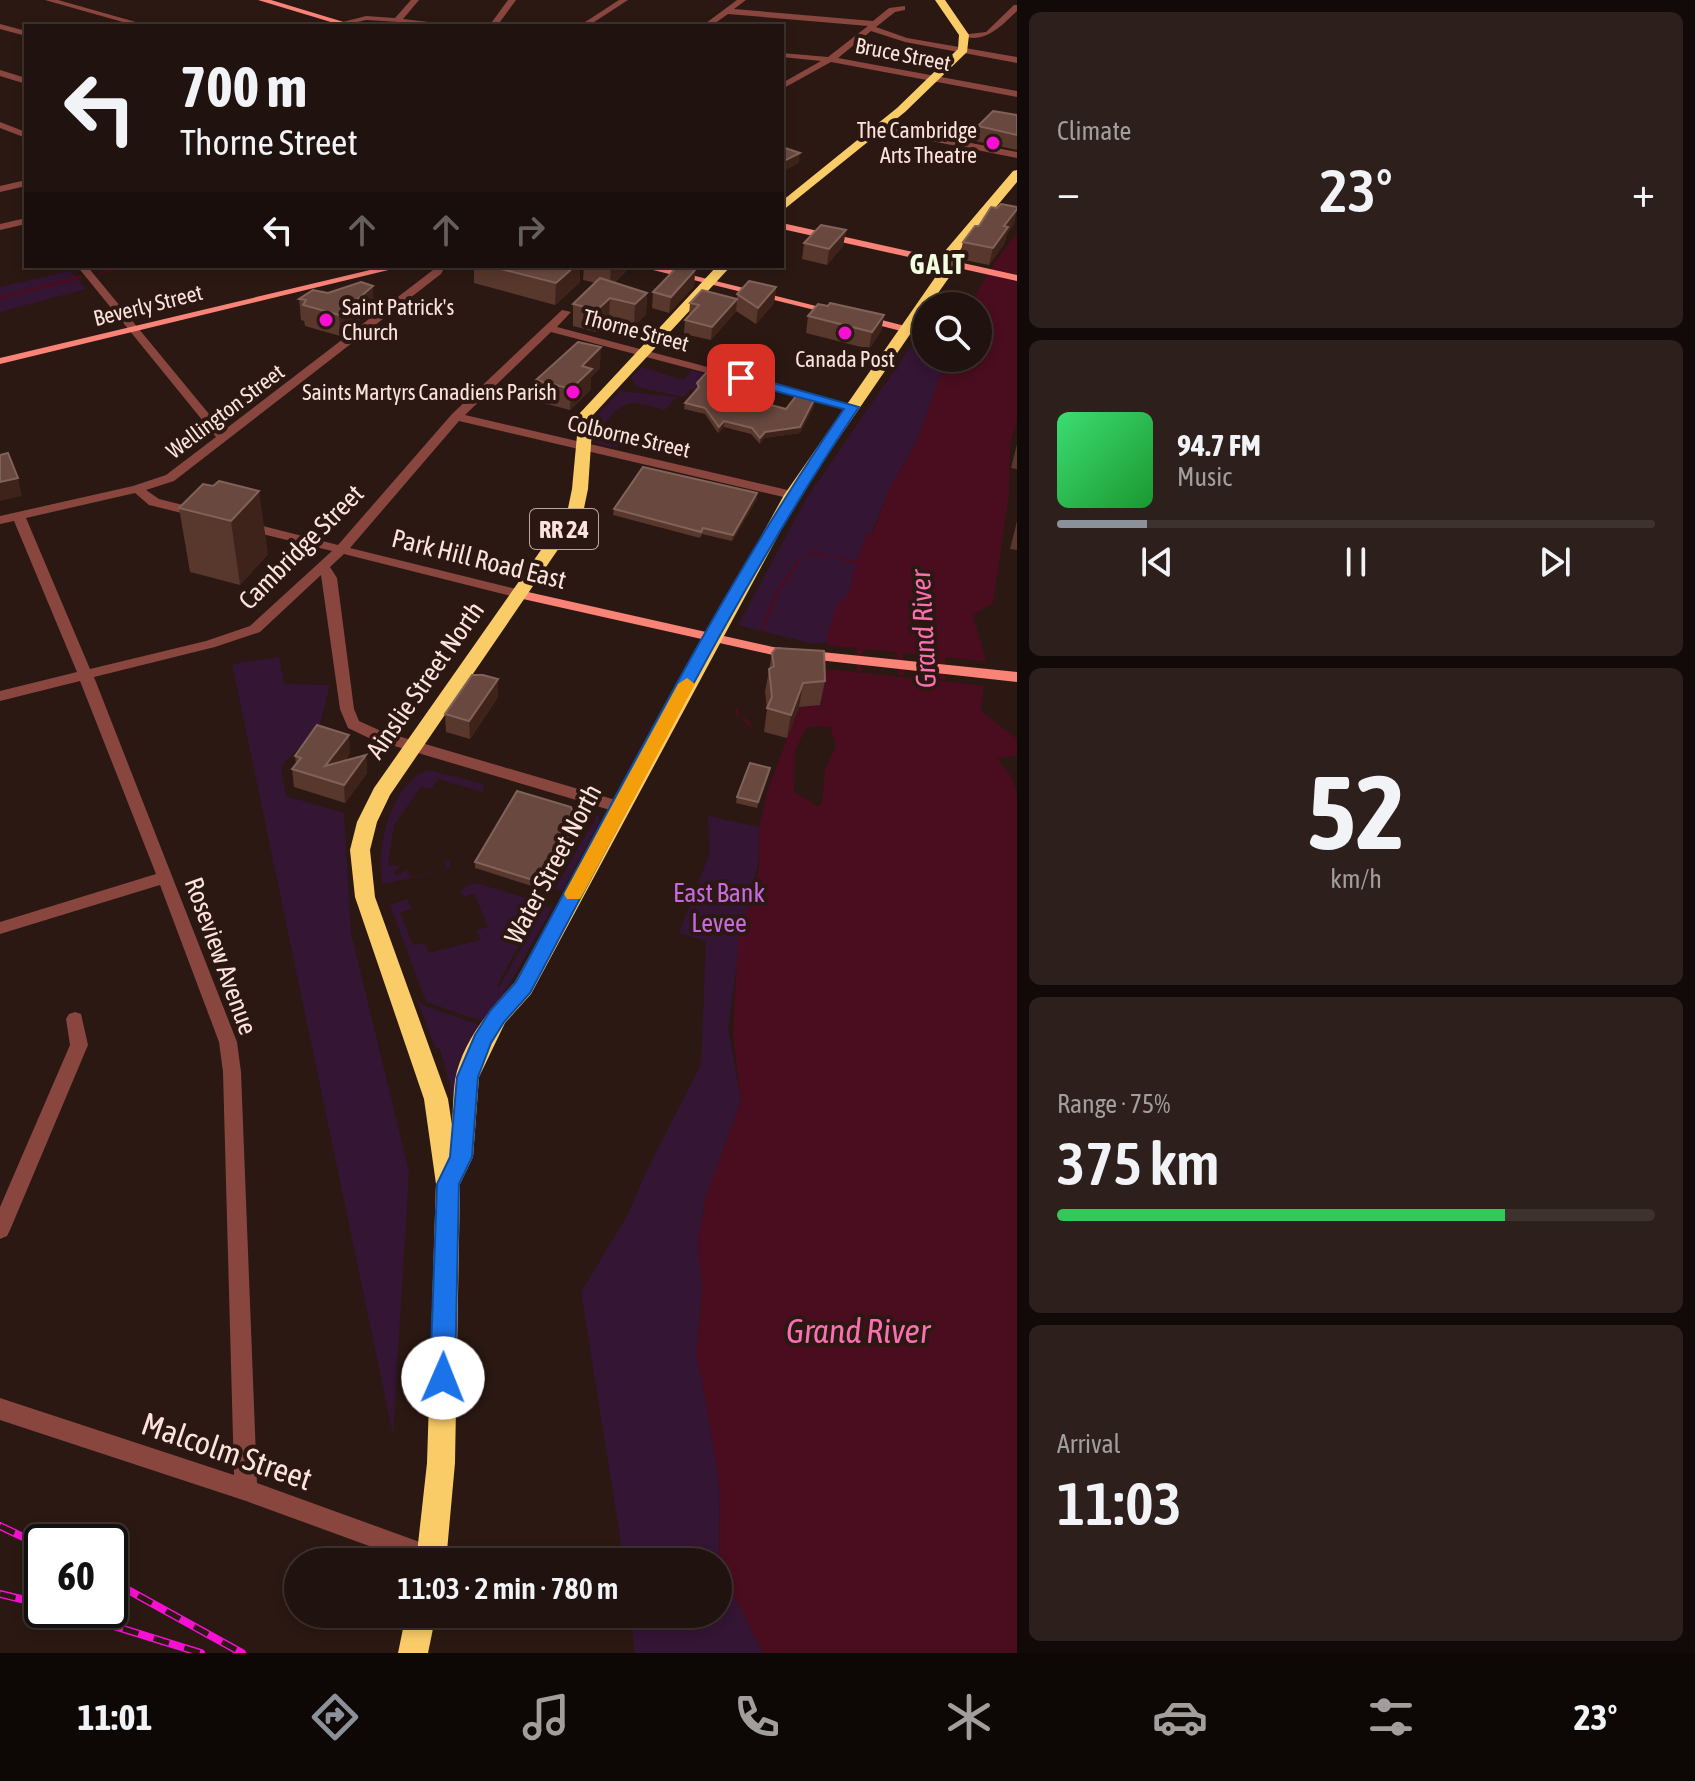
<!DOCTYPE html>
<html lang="en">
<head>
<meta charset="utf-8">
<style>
	body { margin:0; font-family:"Asap Condensed",sans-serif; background:#2d201c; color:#f1f3f6; height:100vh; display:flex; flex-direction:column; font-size:30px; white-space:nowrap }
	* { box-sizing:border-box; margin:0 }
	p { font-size:26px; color:#a29e9e }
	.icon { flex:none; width:44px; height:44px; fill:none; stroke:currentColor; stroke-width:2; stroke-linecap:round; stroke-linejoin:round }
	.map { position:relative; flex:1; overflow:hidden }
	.drawer { display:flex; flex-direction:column; gap:12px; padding:12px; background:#120a08; width:678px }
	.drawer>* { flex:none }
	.hud { position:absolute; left:24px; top:24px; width:760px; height:244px; border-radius:0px; box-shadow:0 4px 12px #0003,0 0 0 2px #3d322e; background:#20120e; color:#f1f3f6; overflow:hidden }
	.controls { position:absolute; left:912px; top:292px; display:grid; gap:16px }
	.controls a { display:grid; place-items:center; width:80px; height:80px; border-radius:50%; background:#20120e; box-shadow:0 4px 12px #0003,0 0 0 2px #3d322e; font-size:40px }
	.speed { position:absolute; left:24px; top:1524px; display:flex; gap:16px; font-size:40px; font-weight:700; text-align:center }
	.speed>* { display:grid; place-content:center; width:104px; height:104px; border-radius:50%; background:#20120e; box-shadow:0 4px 12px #0003,0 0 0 2px #3d322e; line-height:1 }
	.speed .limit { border:4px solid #111; border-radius:12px; background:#fff; color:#111 }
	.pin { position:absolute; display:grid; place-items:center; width:68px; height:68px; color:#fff; margin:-34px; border-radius:16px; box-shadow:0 4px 12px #0006 }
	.me { position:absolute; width:88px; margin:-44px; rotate:1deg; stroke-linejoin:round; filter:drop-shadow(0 0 6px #0008) }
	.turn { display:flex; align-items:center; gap:28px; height:168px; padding:0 24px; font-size:36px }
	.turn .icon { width:104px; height:104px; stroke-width:2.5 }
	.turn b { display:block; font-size:56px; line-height:68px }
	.lanes { display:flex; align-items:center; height:76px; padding:0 24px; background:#0003; justify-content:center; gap:40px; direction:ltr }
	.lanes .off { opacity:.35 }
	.big { font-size:60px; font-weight:600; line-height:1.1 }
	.drawer .card { flex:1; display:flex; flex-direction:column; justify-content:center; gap:12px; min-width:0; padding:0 28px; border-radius:12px; background:#2d201c }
	.drawer .dial { align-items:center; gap:0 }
	.dial b { font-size:104px; line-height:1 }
	.song { display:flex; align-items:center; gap:24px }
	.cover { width:96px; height:96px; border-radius:12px; background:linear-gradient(135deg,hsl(140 70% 55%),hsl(130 70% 35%)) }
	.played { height:8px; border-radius:4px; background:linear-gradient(90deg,#8c9099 15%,#3d322e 15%) }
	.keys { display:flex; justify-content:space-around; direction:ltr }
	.heat { display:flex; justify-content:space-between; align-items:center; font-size:44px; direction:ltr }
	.charge { height:12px; border-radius:6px; background:linear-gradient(90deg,#34c759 75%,#3d322e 0) }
	.trip { position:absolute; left:284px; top:1548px; width:448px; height:80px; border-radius:40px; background:#20120e; box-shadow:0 4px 12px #0003,0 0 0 2px #3d322e; font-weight:600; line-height:80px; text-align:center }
	.tabs { display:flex; height:128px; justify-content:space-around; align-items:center; background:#0d0706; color:#a29e9e }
	.tabs .icon { width:56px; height:56px }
	.tabs .active { color:#8c9099 }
	.tabs b { font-size:36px; color:#f1f3f6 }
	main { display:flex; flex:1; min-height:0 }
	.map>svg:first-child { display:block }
	.green { fill:#341534 }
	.water { fill:#490d1f; fill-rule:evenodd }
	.pier { fill:#2b1812 }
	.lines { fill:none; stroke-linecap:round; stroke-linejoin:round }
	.stream { stroke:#490d1f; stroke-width:3 }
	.street { fill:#88463f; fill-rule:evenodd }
	.secondary { fill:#fa8378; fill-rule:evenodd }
	.primary { fill:#facc68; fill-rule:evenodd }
	.rail-casing { stroke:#f710d1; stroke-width:8 }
	.rail { stroke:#2b1812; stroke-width:5; stroke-dasharray:16; stroke-linecap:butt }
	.wall { fill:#58372c }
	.shaded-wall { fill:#3e231a }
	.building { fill:#69493f; stroke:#816258; stroke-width:2 }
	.route { fill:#1a73e8; stroke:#114b97; stroke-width:2 }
	.slow { fill:#f59e0b }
	.poi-dot { fill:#f710d1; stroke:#2b1812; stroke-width:3 }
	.labels { text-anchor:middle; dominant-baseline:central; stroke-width:8; stroke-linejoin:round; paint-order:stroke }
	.far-street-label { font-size:22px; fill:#fee3dd; stroke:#2b1812 }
	.far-poi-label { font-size:22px; fill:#fee3dd; stroke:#2b1812; text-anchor:end }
	.shield { fill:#2b1812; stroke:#bfa6a0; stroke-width:2 }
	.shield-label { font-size:24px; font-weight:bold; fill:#fee3dd }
	.street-label { font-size:26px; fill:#fee3dd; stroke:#2b1812 }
	.park-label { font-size:26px; fill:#c76add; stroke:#2b1812 }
	.far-district-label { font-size:28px; font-weight:bold; letter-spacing:2px; fill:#f1fedf; stroke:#2b1812 }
	.water-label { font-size:28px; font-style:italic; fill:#fa6fb1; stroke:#2b1812 }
	.near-street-label { font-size:32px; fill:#fee3dd; stroke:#2b1812 }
	.near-water-label { font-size:34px; font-style:italic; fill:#fa6fb1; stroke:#2b1812 }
</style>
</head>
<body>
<main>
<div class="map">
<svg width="1017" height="1653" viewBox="0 0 1017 1653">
	<rect width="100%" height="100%" fill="#2b1812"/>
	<g class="green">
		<path d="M70 271 86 289 0 312V287Z"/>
		<path d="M918 336 926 338V358H947L917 440 889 490 871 534 864 535 866 542 861 547 848 595 827 636 828 642 814 644 738 625 806 499Z"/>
		<path d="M641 367 683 380 692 370 709 375 696 389 690 390 684 397 637 387 631 378Z"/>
		<path d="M620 391 677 397 665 410C623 399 626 399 598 431L603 434 599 439 620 444 626 441C619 452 601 445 591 440L593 420Z"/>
		<path d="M279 657 284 684 330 685 319 727 281 766 286 796 344 813 351 933 409 1172 393 1435 232 664Z"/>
		<path d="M429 770 484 784 483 792 438 779 431 789 421 787 394 825 388 865 401 866 393 873 398 876 406 869 410 877 446 869 444 860 450 862V866L445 870 383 884C375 844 393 781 429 770Z"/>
		<path d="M598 814 600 821 562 891 555 888Z"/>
		<path d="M708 816 759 827 758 863 740 941 728 1028 741 1101 706 1196 698 1242 702 1292 696 1356 702 1379 720 1488 719 1566 763 1653H635L630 1614H718V1562H624L581 1292 627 1216 646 1172 701 1064 706 941 679 933 710 852Z"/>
		<path d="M477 883 542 903 497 986 499 987 545 906 552 908 506 990 484 1022 426 1002 390 905 408 899 411 909 400 913 413 945 424 943 429 953 480 940 477 930 488 927 474 894 463 897 461 891 467 885Z"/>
		<path d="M417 999 425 1006 482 1026 456 1095 453 1096 440 1049 435 1047Z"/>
	</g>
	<path class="water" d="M1017 233V420L1010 444 1009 494 993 603 973 615 986 661 981 711 1017 739V755L997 758 1011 776 1017 793V1653H763L719 1566 720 1488 702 1379 696 1356 702 1292 698 1242 706 1196 741 1101 733 1034 738 941 759 870V827L768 789 799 707 823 704 820 698 819 669 828 670 827 636 836 606 848 595 861 546 866 542 863 535 872 534 889 490 917 440 947 358H978V306H969L993 265ZM830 726 836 747 825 769 822 803 818 806 794 792 795 750 807 727Z"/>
	<path class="pier" d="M825 645 857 648V670L861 671 863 649 897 652 898 674 901 675H904L903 653 936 656 939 679 942 680H945V657L990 662 988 686 817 668 824 666Z"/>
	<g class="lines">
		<g class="stream">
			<path d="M100 273 128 266"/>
			<path d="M0 298 80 277"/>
			<path d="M811 553 828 556"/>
			<path d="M837 558 843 559"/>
			<path d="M846 560 860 563"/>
			<path d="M762 630 778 591 801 558"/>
			<path d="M736 709 738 714"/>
			<path d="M744 719 751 726"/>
		</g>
		<g class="street">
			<path d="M45 0H58L150 26H137Z"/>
			<path d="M411 0H419L403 19 463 26 366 20 341 26H327L366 16 395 18Z"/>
			<path d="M508 0H516L497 26H489Z"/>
			<path d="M619 0H628L588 26H579Z"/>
			<path d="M737 0H746L734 9 873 21 889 8 905 6V10L895 12 876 27 907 38 1017 57V63L905 42 871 31 838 58 1017 91V97L831 62 782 89V83L821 61 782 57V53L828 57 868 26 728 14 711 26H702Z"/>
			<path d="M1014 5H1017V11C1000 27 984 45 960 35L986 32Z"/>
			<path d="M0 24 26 31V36L0 29Z"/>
			<path d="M0 70 26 78V84L0 76Z"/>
			<path d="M0 122 26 132V138L0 128Z"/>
			<path d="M879 125 1017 152V158L876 130 874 128Z"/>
			<path d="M26 180V186L0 192V186Z"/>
			<path d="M26 218V224L0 230V224Z"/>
			<path d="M77 266H87L223 431 433 270 435 266H445L441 274 174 481 146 490 159 499 203 510V516L198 517 149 505 135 493 26 518 90 669 206 641 250 626 332 551 238 528V522L243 521 338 545 452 414 562 310 571 312 557 327 858 407 852 411 551 332 465 415 792 491 798 495 792 499 459 421 350 548 524 591 526 594 524 597 519 598 344 554 330 567 337 578 354 709 359 721 381 731 626 803 628 807 626 811 620 813 371 739 348 728 340 709 321 575 260 632 215 647 94 677 237 1042 241 1072 257 1483 439 1549 443 1557 441 1562H413L246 1501 0 1420V1398L234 1475 223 1072 219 1042 160 885 0 934V922L156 874 80 681 0 701V691L77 672 14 521 0 524V516L133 486 166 475 216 437Z"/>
			<path d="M75 1012 81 1014 88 1045 10 1230 7 1236 0 1239V1207L70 1045 66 1019 69 1014Z"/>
		</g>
		<g class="secondary">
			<path d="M258 0H271L357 26H344Z"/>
			<path d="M782 223 1017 275V281L782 229Z"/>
			<path d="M387 266H405L0 364V358Z"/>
			<path d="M637 266H655L840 312 835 315Z"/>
			<path d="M862 315 909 327 911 329 905 332 858 320 857 318Z"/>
			<path d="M519 590 773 647 1017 672V682L773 655 514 597 512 594Z"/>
		</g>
		<g class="primary">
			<path d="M935 0H945L969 35 967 52 905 112 782 211V201L897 108 958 49 959 35Z"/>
			<path d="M1017 170V182L956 255 955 269 929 306H926V311L800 495 531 994 505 1023 479 1077 473 1157 460 1184 455 1463 446 1562H416L427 1463 436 1184 424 1099 355 897 350 850 357 822 374 788 567 513 572 489 579 414 717 266H731L593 415 588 489 583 513 390 795 377 822 370 850 375 897 448 1099 452 1125C453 1110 453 1095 455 1080 462 1042 490 1009 515 982L784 495 941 269 945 251 1013 171Z"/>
			<path d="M406 1614H436L428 1653H398Z"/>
		</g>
		<g class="rail-casing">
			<g id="rail">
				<path d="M0 1526 42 1546"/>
				<path d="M110 1580 242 1653"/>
				<path d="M0 1594 42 1604"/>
				<path d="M62 1610 201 1653"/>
			</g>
		</g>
		<use href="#rail" class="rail"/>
	</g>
	<g class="wall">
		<path d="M1017 115V150L975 141 978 126Z"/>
		<path d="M1017 207 1014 224 1007 234 1004 244 989 265 959 259 963 242 979 226Z"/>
		<path d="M846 230 843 246 827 265 802 259 804 243Z"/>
		<path d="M474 266H580V282L555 305 474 283Z"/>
		<path d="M584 266H626V271L614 283 647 293 646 314 634 326 609 319 596 332 573 326V304L596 283 583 280Z"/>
		<path d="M695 270 694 286 669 313 652 308 653 292Z"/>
		<path d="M776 287 774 303 756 324 736 311 711 340 684 334 685 320 689 316 690 303 737 299V294Z"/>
		<path d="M299 299 374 307 340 336 305 326 304 321 301 320Z"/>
		<path d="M884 315 881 331 869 349 806 333 808 316Z"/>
		<path d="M600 368 591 377V389L570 410 535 401 536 380Z"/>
		<path d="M697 383 769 396 763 403 786 409 814 406 800 433 764 438 760 444 751 434 724 427 718 433 705 414 684 409 685 403 697 390Z"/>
		<path d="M1017 444V469L1011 468Z"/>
		<path d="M203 484 268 554 240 585 190 572 179 508Z"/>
		<path d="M757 493V499L732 541 702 534 700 538 613 515 614 509Z"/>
		<path d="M1017 521V550L1010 549Z"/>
		<path d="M772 653 825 681 820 705 799 707 787 738 764 732 767 709 765 692Z"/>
		<path d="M498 679V697L470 739 446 732 445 714Z"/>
		<path d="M350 753 345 761 366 755 367 773 345 803 294 787 292 769 296 764 295 756Z"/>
		<path d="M769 774 757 808 736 803 737 797Z"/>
		<path d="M576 822V828L545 884 535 887 475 868V862Z"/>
	</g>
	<g class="shaded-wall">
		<path d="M800 153 799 163 782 172V162Z"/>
		<path d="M1017 209 1014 224 1007 234 1004 244 989 265 993 248 1004 226Z"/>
		<path d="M846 230 843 246 827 265 829 249Z"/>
		<path d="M575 266H580V282L555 305 556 283Z"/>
		<path d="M611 266H626V271L610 286Z"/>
		<path d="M695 270 694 286 669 313 671 297Z"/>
		<path d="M373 286 374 307 340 336 339 315Z"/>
		<path d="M776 287 774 303 756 324 758 308Z"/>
		<path d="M647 293 646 314 634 326 635 304Z"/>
		<path d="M610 298 609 319 596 332 597 310Z"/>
		<path d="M737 299 736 312 711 340 712 327Z"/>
		<path d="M884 315 881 331 869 349 872 332Z"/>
		<path d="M601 347 600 368 591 377V389L570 410 571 389 582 366Z"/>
		<path d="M770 390 769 396 759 408 760 402Z"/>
		<path d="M814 400V406L800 433 764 438 760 444V438L765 432Z"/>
		<path d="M724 421V427L718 433 719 427Z"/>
		<path d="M18 478 22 496 0 501V482Z"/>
		<path d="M259 491 268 554 240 585 231 521Z"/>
		<path d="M757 493V499L732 541 733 535Z"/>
		<path d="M498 679V697L470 739 469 721Z"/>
		<path d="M803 683 799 707 787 738 791 715Z"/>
		<path d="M349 735 350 753 329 781 325 766Z"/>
		<path d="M366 755 367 773 345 803 344 785Z"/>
		<path d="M770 768 769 774 757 808 758 802Z"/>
		<path d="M576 822V828L545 884 535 887 536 881Z"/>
	</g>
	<g class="building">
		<path d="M993 111 1017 115V135L978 126Z"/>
		<path d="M782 147 800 153 782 162Z"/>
		<path d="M1001 204 1017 207V209L1004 226 1008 227 993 248 963 242 975 226H979L991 207 997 208Z"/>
		<path d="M821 225 846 230 829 249 804 243Z"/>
		<path d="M489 266H575L556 283Z"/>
		<path d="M678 266 695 270 671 297 653 292Z"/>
		<path d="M600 278 647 293 635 304 610 298 597 310 573 304Z"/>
		<path d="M749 281 776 287 758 308 737 294Z"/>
		<path d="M361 282 373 286 339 315 303 305 306 300 299 299 313 290 328 293Z"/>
		<path d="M702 290 737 299 712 327 685 320 699 305 690 303Z"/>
		<path d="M939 300 960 304 959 306H934Z"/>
		<path d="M830 303 884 315 872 332 808 316 818 304 828 306Z"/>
		<path d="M578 342 601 347 582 366 592 369 571 389 536 380Z"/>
		<path d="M706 373 770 390 760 402 786 409 796 396 814 400 800 427 765 432 760 438 752 428 724 421 719 427 705 408 685 403 699 387 697 383Z"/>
		<path d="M8 453 18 478 0 482V455Z"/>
		<path d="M643 467 757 493 733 535 703 528 701 532 614 509Z"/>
		<path d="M219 481 259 491 231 521 179 508 203 484 213 486Z"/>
		<path d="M776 648 824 651 825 681 803 683 791 715 767 708 772 697 769 669 774 666 772 653Z"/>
		<path d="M472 675H483L498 679 469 721 445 714Z"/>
		<path d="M317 725 349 735 325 766 366 755 344 785 292 769 301 758 295 756Z"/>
		<path d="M750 763 770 768 758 802 737 797Z"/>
		<path d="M517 791 571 807 576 822 545 878 536 881 475 862Z"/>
	</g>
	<path class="route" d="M741 374 859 407C733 592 636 796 530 993L504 1022 491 1043 478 1077 472 1157 459 1184 455 1378 451 1387 443 1390 434 1387 430 1378 437 1184 450 1157 457 1077 475 1035 490 1011 516 982C621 789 719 590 844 409L737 381 735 378Z"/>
	<path class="slow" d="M687 678 695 684 583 894 580 899H567L564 894 678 684Z"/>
	<g class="poi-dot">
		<circle cx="993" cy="143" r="8"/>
		<circle cx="326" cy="320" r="8"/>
		<circle cx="845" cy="333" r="8"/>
		<circle cx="573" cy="392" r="8"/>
	</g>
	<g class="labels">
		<g class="far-street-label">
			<text transform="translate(903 54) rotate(11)">Bruce Street</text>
			<text transform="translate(148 305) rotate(-14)">Beverly Street</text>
			<text transform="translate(636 330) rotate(15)">Thorne Street</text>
			<text transform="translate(225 411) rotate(-37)">Wellington Street</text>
			<text transform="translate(629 436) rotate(13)">Colborne Street</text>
		</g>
		<g class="far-poi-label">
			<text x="977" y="130">The Cambridge<tspan x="977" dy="25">Arts Theatre</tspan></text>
			<text x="342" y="307" text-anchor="start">Saint Patrick's<tspan x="342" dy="25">Church</tspan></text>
			<text x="845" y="359" text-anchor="middle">Canada Post</text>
			<text x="557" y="392">Saints Martyrs Canadiens Parish</text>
		</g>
		<rect class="shield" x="530" y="509" width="68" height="40" rx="6"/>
		<g class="shield-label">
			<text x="564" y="529">RR 24</text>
		</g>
		<g class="street-label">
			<text transform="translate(301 547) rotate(-45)">Cambridge Street</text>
			<text transform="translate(479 559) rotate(14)">Park Hill Road East</text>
			<text transform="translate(425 680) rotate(-55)">Ainslie Street North</text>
			<text transform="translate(553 864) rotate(-62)">Water Street North</text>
			<text transform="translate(221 956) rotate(70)">Roseview Avenue</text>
		</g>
		<g class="park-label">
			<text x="719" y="893">East Bank<tspan x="719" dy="30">Levee</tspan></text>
		</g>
		<g class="far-district-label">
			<text x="938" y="264">GALT</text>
		</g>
		<g class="water-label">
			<text transform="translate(923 629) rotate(-93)">Grand River</text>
		</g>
		<g class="near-street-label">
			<text transform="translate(227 1451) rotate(19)">Malcolm Street</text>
		</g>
		<g class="near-water-label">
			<text x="858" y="1330">Grand River</text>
		</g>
	</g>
</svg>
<div class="controls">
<a><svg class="icon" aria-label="search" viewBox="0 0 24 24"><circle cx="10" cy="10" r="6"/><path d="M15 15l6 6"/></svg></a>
</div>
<div class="speed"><div class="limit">60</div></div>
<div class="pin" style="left:741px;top:378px;background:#d93025"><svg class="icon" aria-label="arrive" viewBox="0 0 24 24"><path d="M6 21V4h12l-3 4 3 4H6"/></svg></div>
<svg class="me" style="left:443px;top:1378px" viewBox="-20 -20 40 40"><circle r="19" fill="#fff"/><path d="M0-13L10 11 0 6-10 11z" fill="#1a73e8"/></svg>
<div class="trip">11:03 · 2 min · 780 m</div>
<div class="hud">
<div class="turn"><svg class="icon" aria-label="left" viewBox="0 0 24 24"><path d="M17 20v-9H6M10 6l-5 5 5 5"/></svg><div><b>700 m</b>Thorne Street</div></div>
<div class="lanes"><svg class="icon" aria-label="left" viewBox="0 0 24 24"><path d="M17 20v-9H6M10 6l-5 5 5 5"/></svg><svg class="icon off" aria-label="ahead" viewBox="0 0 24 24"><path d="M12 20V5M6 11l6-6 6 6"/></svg><svg class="icon off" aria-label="ahead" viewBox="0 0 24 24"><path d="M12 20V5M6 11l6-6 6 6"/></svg><svg class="icon off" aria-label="right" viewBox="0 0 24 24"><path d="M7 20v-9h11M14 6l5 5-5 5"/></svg></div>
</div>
</div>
<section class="drawer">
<div class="card"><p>Climate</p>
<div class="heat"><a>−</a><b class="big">23°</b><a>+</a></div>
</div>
<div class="card">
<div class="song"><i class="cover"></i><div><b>94.7 FM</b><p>Music</p></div></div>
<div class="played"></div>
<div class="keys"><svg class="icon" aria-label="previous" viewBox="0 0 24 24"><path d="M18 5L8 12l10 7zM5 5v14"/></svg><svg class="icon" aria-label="pause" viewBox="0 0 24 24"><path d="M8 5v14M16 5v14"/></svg><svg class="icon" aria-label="next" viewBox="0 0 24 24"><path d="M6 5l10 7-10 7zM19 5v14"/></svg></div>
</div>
<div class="card dial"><b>52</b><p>km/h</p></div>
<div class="card"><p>Range · 75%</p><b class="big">375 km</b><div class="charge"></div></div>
<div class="card"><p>Arrival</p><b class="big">11:03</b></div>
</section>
</main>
<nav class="tabs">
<b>11:01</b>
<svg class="icon active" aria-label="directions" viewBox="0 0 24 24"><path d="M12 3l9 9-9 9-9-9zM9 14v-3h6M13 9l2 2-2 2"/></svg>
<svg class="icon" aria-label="music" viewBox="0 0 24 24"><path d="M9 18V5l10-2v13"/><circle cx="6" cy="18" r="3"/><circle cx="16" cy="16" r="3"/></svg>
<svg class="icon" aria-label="phone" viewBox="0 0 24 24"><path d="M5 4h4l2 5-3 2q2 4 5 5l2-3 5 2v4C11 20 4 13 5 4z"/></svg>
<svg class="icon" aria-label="climate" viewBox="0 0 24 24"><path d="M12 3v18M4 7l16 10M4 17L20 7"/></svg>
<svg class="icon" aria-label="car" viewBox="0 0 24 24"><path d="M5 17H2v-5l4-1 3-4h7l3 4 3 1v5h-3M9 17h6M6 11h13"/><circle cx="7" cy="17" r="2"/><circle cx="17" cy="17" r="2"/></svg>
<svg class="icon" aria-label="filters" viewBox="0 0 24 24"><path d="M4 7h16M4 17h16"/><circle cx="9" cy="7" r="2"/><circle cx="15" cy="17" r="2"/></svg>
<b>23°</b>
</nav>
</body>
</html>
